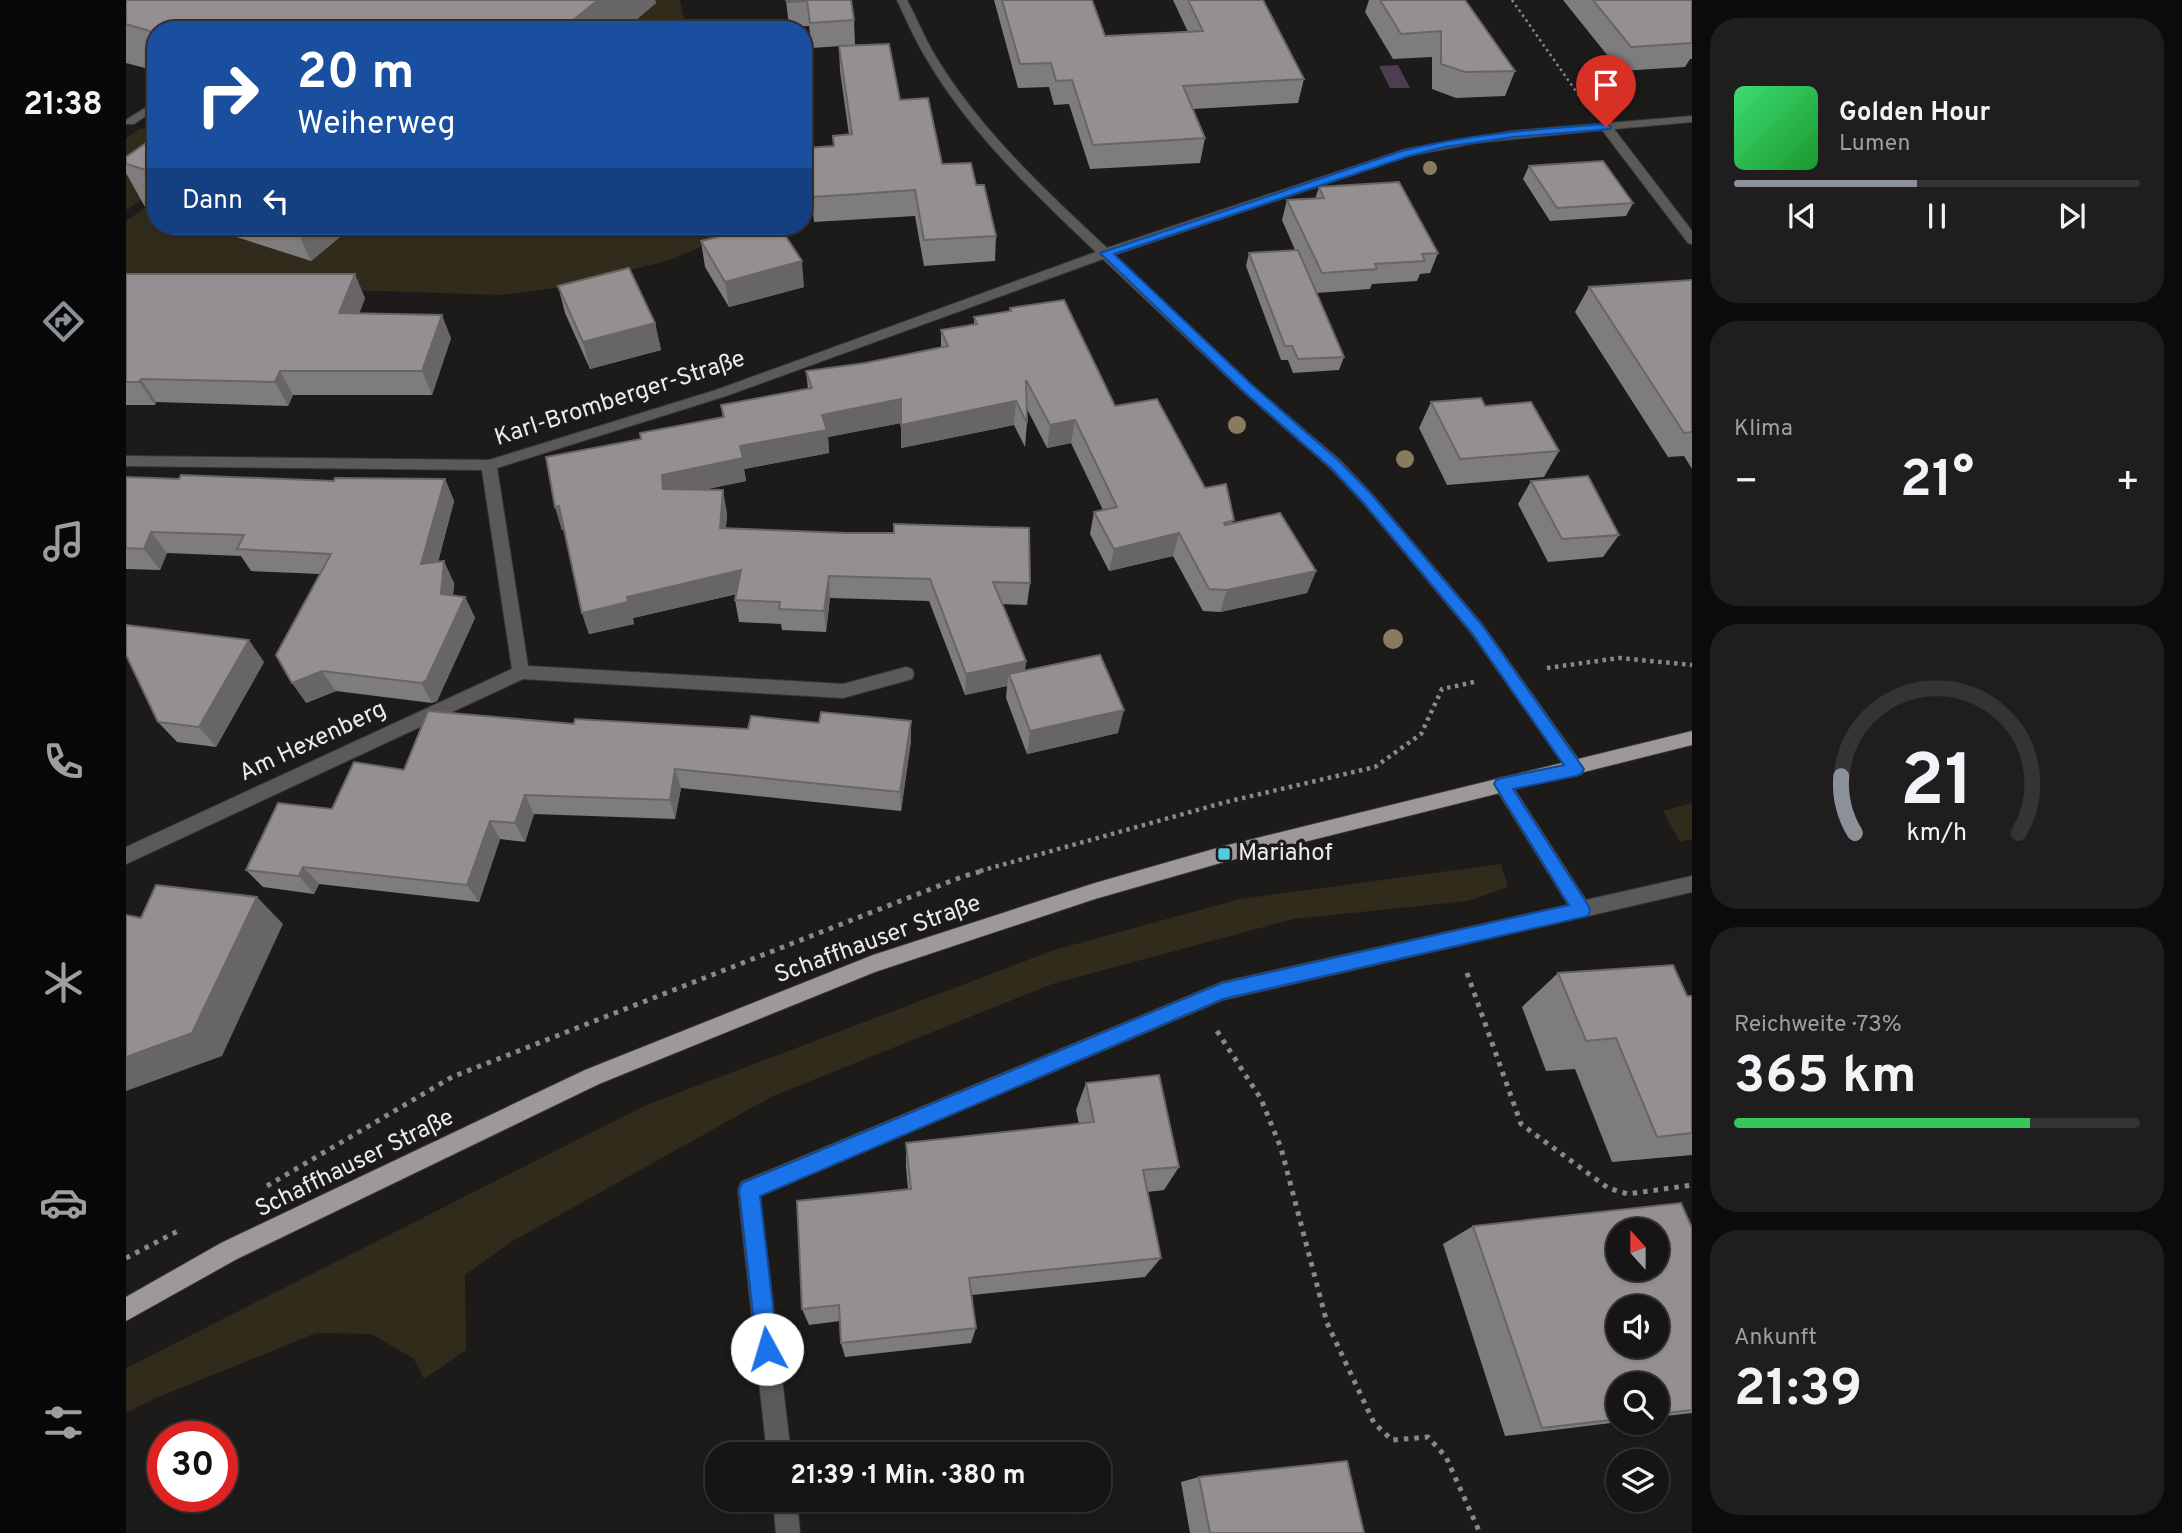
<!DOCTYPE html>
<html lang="de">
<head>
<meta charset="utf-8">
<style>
	body { margin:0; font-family:Overpass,sans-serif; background:#1f1d1d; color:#f1f3f6; height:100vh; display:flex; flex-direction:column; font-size:26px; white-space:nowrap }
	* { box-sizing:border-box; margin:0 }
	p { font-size:23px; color:#9e9ea0 }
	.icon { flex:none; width:38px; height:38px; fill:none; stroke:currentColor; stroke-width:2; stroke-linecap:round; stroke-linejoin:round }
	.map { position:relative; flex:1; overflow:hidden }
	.sheet { display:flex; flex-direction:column; gap:18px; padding:18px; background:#0c0b0b; width:490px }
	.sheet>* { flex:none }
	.hud { position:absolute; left:21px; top:21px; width:665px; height:214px; border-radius:28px; box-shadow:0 2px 5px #0004,0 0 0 2px #353334; background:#1a4fa0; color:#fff; overflow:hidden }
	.needle { width:46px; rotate:339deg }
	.buttons { position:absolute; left:1480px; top:1218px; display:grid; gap:14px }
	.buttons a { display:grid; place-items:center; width:63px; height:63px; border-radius:50%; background:#161414; box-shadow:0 2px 5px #0004,0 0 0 2px #353334; font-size:35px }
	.speed { position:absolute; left:21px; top:1421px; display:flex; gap:14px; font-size:35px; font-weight:700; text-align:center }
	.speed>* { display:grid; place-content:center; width:91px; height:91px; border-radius:50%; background:#161414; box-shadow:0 2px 5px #0004,0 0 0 2px #353334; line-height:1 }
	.speed .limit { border:10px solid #d22; background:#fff; color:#111 }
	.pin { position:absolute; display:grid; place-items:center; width:60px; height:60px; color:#fff; margin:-72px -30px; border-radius:50% 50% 50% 0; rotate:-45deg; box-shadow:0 0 7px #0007 }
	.pin .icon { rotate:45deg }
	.me { position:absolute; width:77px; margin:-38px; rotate:354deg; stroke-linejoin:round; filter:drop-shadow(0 0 5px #0008) }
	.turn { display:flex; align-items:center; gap:24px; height:147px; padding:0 35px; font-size:32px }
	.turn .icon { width:91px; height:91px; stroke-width:2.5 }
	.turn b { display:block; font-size:49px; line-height:60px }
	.then { display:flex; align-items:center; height:66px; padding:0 35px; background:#0003; gap:14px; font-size:26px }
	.big { font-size:52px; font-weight:700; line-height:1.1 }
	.sheet .card { flex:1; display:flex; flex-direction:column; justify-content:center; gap:10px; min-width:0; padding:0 24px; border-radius:28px; background:#1f1d1d }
	.sheet .dial { align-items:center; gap:0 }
	.dial svg { height:182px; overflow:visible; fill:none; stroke:#353334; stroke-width:7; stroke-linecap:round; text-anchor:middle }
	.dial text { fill:#f1f3f6; stroke:none }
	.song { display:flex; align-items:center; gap:21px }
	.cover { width:84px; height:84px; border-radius:10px; background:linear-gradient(135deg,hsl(140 70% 55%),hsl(130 70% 35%)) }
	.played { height:7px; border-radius:4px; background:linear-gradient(90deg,#8c9099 45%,#353334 45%) }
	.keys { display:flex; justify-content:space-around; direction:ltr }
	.heat { display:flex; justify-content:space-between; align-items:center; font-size:38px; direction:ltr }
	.charge { height:10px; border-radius:5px; background:linear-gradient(90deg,#34c759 73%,#353334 0) }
	.trip { position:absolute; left:579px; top:1442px; width:406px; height:70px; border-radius:28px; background:#161414; box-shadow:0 2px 5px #0004,0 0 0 2px #353334; font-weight:700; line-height:70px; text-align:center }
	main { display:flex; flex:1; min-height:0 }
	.tab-bar { display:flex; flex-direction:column; width:126px; justify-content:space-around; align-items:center; background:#090808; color:#9e9ea0 }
	.tab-bar .icon { width:49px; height:49px }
	.tab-bar .selected { color:#8c9099 }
	.tab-bar b { font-size:32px; color:#f1f3f6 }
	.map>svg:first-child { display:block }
	.green { fill:#312b1b }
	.water { fill:#4c3d53 }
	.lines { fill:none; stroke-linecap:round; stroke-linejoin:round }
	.minor-casing { stroke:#3a3737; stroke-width:2 }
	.major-casing { stroke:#3a3737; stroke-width:2 }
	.path-far2 { stroke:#8b8888; stroke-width:2.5; stroke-dasharray:2.5 3.5; stroke-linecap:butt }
	.path-far1 { stroke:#8b8888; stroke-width:4.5; stroke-dasharray:3.5 4.5; stroke-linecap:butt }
	.path { stroke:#8b8888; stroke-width:5; stroke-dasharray:4.5 6; stroke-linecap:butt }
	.minor { fill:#5b5a59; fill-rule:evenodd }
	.major { fill:#9c9998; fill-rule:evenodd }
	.tree { fill:#887b5f }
	.wall { fill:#7f7c7e }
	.shaded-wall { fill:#686566 }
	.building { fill:#949092; stroke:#686566; stroke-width:2; fill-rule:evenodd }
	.route { fill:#1a73e8; stroke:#114b97; stroke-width:2 }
	.poi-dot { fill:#56c9e1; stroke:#1d1a1a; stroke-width:2.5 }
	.labels { text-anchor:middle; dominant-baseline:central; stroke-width:7; stroke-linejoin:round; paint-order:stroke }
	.street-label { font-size:24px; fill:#eceaea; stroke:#1d1a1a }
	.poi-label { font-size:24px; fill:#eceaea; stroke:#1d1a1a; text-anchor:start }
</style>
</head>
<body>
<main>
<nav class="tab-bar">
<b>21:38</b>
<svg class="icon selected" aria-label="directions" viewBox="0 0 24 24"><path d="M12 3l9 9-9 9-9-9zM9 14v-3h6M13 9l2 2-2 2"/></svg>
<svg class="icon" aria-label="music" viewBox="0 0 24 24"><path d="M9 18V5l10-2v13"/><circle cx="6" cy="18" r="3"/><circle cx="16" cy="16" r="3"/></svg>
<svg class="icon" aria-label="phone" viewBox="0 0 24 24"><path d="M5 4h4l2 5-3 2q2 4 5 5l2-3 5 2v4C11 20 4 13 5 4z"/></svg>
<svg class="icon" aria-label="climate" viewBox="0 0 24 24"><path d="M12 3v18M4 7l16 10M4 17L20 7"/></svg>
<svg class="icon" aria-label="car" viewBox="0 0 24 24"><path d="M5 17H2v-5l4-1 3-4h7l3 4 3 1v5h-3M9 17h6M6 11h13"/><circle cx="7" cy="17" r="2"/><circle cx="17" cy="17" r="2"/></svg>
<svg class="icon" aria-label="filters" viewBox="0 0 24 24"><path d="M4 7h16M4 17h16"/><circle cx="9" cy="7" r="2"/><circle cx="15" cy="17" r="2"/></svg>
</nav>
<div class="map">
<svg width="1566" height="1533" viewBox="0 0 1566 1533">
	<rect width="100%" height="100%" fill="#1d1a1a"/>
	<g class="green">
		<path d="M323 0H554L560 30H285Z"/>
		<path d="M15 128 30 133V190L0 210V138Z"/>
		<path d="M30 200V226H624L544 260 436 287 375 295 0 283V221Z"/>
		<path d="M1566 803V839L1554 842 1537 811Z"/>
		<path d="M1375 864 1382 887 1342 901 1167 919 926 984 647 1096 385 1242 339 1275 340 1350 298 1379 288 1359 246 1334 190 1333 30 1398 0 1413V1368L520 1105 928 950 1114 899Z"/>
	</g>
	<path class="water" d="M1272 65 1284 88H1264L1253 66Z"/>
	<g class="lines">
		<g class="minor-casing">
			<g id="minor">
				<path d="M771 0H781C791 19 799 39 810 57 854 130 920 191 981 248L1280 149 1386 131 1566 116V122L1488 129 1566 231V244L1562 243 1476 130 1350 143 1283 156 988 255 1125 384 1215 461 1247 495 1357 625 1456 764 1459 769 1456 774 1450 776 1444 774 1345 633 1237 503 1205 469 1115 390 977 259 600 396 371 468 402 666 717 684 780 667 786 669 788 674 786 679 717 698 397 679 0 864V847L386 669 356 470 0 466V456L363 460 590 390 970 252C909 194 843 132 800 58 789 40 780 19 771 0Z"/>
				<path d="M30 101V109L8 124H0V120Z"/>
				<path d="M1376 777 1382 779 1460 900 1566 876V892L1097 1000 634 1196 665 1454H641L612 1190 615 1182 1096 982 1442 905 1370 789 1367 784 1370 779Z"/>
				<path d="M647 1500H671L674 1533H650Z"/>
			</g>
		</g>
		<g class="major-casing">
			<path id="major" d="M1566 731V745L1098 862 969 899 749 972 473 1084 111 1259 0 1321V1297L95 1243 459 1070 747 955 969 883 1098 846Z"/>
		</g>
		<path class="path-far2" d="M1386 0 1454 97"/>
		<g class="path-far1">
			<path d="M1421 668 1493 658 1566 665"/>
			<path d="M854 871 1100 802 1249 767 1295 734 1316 689 1348 682"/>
		</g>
		<g class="path">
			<path d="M1341 973 1395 1124 1482 1188 1502 1194 1566 1185"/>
			<path d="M1091 1031 1135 1099 1155 1148 1201 1323 1248 1423 1266 1440 1302 1437 1320 1457 1354 1533"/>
			<path d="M141 1186 326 1077 838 876 860 870"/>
			<path d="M0 1258 52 1231"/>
		</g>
		<use href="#minor" class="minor"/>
		<use href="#major" class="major"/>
	</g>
	<g class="tree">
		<circle cx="1304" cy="168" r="7"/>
		<circle cx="1111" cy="425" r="9"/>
		<circle cx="1279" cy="459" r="9"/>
		<circle cx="1267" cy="639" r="10"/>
	</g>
	<g class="wall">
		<path d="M0 0H529L530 3 498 30H30V71L0 63Z"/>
		<path d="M660 0H725L728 20 729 45 686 48 683 26 663 27Z"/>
		<path d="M868 0H966L979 36 1062 32 1047 0H1137L1178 79 1172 103 1067 109 1079 138 1074 163 964 169 943 104 928 105 923 87 892 88Z"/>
		<path d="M1243 0H1339L1389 71 1379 96 1330 98 1306 89V57L1267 59 1239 12Z"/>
		<path d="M1437 0H1566V59H1564L1559 67 1494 71Z"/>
		<path d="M713 46 774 100 816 164 850 185 870 236 869 261 798 266 789 216 688 222 681 148 707 146V136L723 135 714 71Z"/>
		<path d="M30 136V211L19 207 0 173V157Z"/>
		<path d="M1403 166 1507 203 1500 216 1424 221 1397 179Z"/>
		<path d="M1193 187 1312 253 1304 273 1294 274 1291 281 1246 284 1244 289 1191 293 1218 357 1213 370 1167 373 1162 360H1155L1120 266 1123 253 1169 250 1156 220 1161 200 1189 199Z"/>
		<path d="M76 226H227L185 261Z"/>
		<path d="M589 233 678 287 603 307 579 267 575 241 590 238Z"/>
		<path d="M0 274 239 298 233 314 325 338 306 395H167L162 406 30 402 29 405H0Z"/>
		<path d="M1566 280V469L1558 456 1542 457 1449 312 1463 287Z"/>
		<path d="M432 286 529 323 535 350 464 369 439 313Z"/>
		<path d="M884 308 1079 488 1107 523 1190 571 1181 593 1094 612 1077 611 1047 556 983 571 964 534 968 512 977 510 945 443 921 448 901 409V423L899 447 888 425 775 448V423L702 437 703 453 618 469 620 481 577 490 601 513 600 528 904 583 901 605 876 604 900 661 899 671 992 733 901 754 880 698 881 686 839 695 803 601 704 598 700 632 656 630 655 624 613 622 609 600 611 594 507 618 508 624 463 634 456 613 438 529 436 530 429 507 515 439 597 418 595 405 682 389 680 371 739 363 815 347V330L848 325V317L883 311Z"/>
		<path d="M1305 402 1359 406 1433 451 1418 477 1321 485 1293 428Z"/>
		<path d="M0 477 53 479 208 481 319 479 328 501 312 562 328 583 327 596 339 597 349 618 311 701 306 703 210 691 180 703 194 574 125 571 115 556 41 553 34 570 0 569Z"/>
		<path d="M1405 481 1493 535 1477 557 1422 562 1392 504Z"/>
		<path d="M138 662 90 747 51 742 32 722Z"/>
		<path d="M785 721V741L775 811 555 788 549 819 408 814 399 842 374 839 353 902 193 884 188 894 137 887 120 870 206 809 278 770 448 724 622 729 693 723Z"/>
		<path d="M1432 973 1561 996H1566V1155L1486 1162 1449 1069 1420 1071 1396 1007Z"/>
		<path d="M960 1083 1053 1167 1038 1190 1021 1192 1035 1258 1019 1277 846 1295 850 1328 845 1343 719 1357 715 1343 714 1321 683 1325 676 1309 782 1189 780 1167V1143L953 1124 950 1110Z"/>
		<path d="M1347 1226 1566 1228V1413L1531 1417V1384H1493V1422L1379 1436 1317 1244Z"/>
		<path d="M1073 1477 1238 1533H1064L1055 1482Z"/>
	</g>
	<g class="shaded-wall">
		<path d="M472 0H529L530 3 498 30H437V28Z"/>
		<path d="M169 226H227L185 261Z"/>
		<path d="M676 261 678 287 603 307 599 282Z"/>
		<path d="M229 274 239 298 224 337 213 313Z"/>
		<path d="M316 315 325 338 306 395 296 371Z"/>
		<path d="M529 323 535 350 464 369 457 342Z"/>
		<path d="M154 371 167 395 162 406 149 382Z"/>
		<path d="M15 379 30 402 29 405 13 382Z"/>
		<path d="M775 399V423L702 437 703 453 618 469 620 481 541 497 537 489 536 475 614 446 696 415Z"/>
		<path d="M890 401 888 425 775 448V425Z"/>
		<path d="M949 420 945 443 921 448 924 425Z"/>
		<path d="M319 479 328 501 306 585 295 564Z"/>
		<path d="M597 490 601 513 598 550 594 528Z"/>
		<path d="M433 506 440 529 436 530 429 507Z"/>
		<path d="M25 532 41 553 34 570 18 549Z"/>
		<path d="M1053 533 1047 556 983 571 988 549Z"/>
		<path d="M318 561 328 583 325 615 315 594Z"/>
		<path d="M615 570 619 592 507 618 508 624 463 634 456 613 501 597Z"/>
		<path d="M1190 571 1181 593 1094 612 1101 590Z"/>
		<path d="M703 576 704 598 700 632 698 611Z"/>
		<path d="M339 597 349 618 311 701 306 703 295 683Z"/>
		<path d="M123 640 138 662 90 747 73 727Z"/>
		<path d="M900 661 897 682 883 674 881 686 839 695 840 674Z"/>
		<path d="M196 671 210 691 180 703 166 683Z"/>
		<path d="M998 710 992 733 901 754 904 731Z"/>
		<path d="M785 721V741L775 811 774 792Z"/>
		<path d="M549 769 555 788 549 819 544 800Z"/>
		<path d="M399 795 408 814 399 842 389 823Z"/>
		<path d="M364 821 374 839 353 902 341 885Z"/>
		<path d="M177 867 193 884 188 894 173 876Z"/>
		<path d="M131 897 157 924 96 1056 0 1091V1057Z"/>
	</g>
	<g class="building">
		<path d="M0 0H472L437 28 432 27 429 30H30V33L0 24Z"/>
		<path d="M660 0H725L728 20 684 23 681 1 661 2Z"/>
		<path d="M876 0H966L979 36 1077 31 1062 0H1137L1178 79 1057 86 1079 138 967 145 946 80 930 81 925 63 894 64Z"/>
		<path d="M1254 0H1339L1389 71 1339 72 1315 64V31L1275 34Z"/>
		<path d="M1467 0H1566V43L1505 47Z"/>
		<path d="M763 44 774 100 802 98 816 164 845 163 850 185H858L870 236 798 240 789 190 687 197 681 148 708 146 707 136 726 134 713 46Z"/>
		<path d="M30 136V173L0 164V157Z"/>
		<path d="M1477 161 1507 203 1431 208 1403 166Z"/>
		<path d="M1273 182 1312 253 1296 254 1299 261 1249 264 1251 269 1196 273 1161 200 1198 198 1193 187Z"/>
		<path d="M618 226H653L676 261 599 282 575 241 591 237 589 233Z"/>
		<path d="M1172 250 1218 357 1172 359 1166 346H1159L1123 253Z"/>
		<path d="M503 268 529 323 457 342 432 286Z"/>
		<path d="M0 274H229L213 313 316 315 296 371H154L149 382 15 379 13 382H0Z"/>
		<path d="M1566 280V432L1558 433 1463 287Z"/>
		<path d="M938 300 989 406 1031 399 1079 488 1100 484 1108 520 1098 523 1099 525 1154 513 1190 571 1101 590 1083 589 1053 533 988 549 968 512 991 507 949 420 924 425 900 380 901 423 890 401 775 425V399L696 415 701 430 614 446 617 458 536 475 537 489 597 490 594 528 720 533H768V524L903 528 904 583 867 582 900 661 840 674 804 579 703 576 698 611 653 609 654 602 609 600 615 570 501 597 502 602 456 613 433 506 429 507 420 457 515 439 514 433 598 417 595 405 686 388 680 371 739 363 822 346 815 330 851 324 848 317 885 311 884 308Z"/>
		<path d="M1355 398 1359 406 1405 402 1433 451 1334 459 1305 402Z"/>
		<path d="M55 475 208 481 209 478 319 479 295 564 318 561 315 594 339 597 300 681 295 683 196 671 166 683 150 655 205 554 111 549 118 535 25 532 18 549 0 548V477L53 479Z"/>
		<path d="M1462 476 1493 535 1436 539 1405 481Z"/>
		<path d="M0 625 123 640 73 727 32 722 0 655Z"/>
		<path d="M974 655 998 710 904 731 883 674Z"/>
		<path d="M302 711 448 724 449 719 622 729 625 716 693 723 695 712 785 721 774 792 549 769 544 800 399 795 389 823 364 821 341 885 177 867 173 876 120 870 152 803 206 809 228 762 278 770Z"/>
		<path d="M30 885 131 897 66 1033 0 1057V915L15 918Z"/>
		<path d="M1547 965 1561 996H1566V1133L1531 1137 1490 1038 1460 1041 1432 973Z"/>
		<path d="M1033 1075 1053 1167 1017 1170 1035 1258 843 1278 850 1328 715 1343 713 1305 676 1309 671 1201 785 1189 780 1143 968 1122 960 1083Z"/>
		<path d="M1555 1203 1566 1228V1410L1531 1414V1384H1493V1419L1416 1428 1347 1226ZM1493 1230H1531V1269H1493ZM1493 1307H1531V1346H1493Z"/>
		<path d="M1221 1461 1238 1533H1084L1073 1477Z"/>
	</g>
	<path class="route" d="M1480 124 1485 127 1484 129 1388 137 1319 147 1283 156 988 254 1125 384 1214 462 1246 495 1356 625 1458 769 1455 774 1450 776 1387 789 1462 905 1464 910 1462 916 1097 999 634 1196 652 1349 649 1356 641 1359 634 1356 631 1349 613 1190 616 1183 1096 983 1443 905 1368 784 1370 780 1376 778 1438 765 1346 633 1237 502 1205 468 1116 390 974 253 1276 151C1343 134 1411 129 1480 124Z"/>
	<rect class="poi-dot" x="1091" y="847" width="14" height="14" rx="3.5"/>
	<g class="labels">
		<g class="street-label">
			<text transform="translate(494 399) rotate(-18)">Karl-Bromberger-Straße</text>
			<text transform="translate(187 742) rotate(-25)">Am Hexenberg</text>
			<text transform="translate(752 940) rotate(-20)">Schaffhauser Straße</text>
			<text transform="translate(229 1164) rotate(-26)">Schaffhauser Straße</text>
		</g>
		<g class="poi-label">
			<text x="1112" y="854">Mariahof</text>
		</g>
	</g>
</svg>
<div class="buttons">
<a><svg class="needle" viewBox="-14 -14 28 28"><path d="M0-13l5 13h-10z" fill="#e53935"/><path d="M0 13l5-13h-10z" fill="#9e9ea0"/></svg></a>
<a><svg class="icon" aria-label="sound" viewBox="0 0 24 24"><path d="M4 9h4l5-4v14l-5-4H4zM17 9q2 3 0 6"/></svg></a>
<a><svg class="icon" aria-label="search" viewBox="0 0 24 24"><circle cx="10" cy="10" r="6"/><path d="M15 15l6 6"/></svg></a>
<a><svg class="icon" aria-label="layers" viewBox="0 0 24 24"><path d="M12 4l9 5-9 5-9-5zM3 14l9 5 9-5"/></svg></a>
</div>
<div class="speed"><div class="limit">30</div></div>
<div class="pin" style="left:1480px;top:127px;background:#d93025"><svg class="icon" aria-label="arrive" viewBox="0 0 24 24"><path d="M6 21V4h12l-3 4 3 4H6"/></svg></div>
<svg class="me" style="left:641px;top:1349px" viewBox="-20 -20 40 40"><circle r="19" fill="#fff"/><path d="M0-13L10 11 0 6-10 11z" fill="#1a73e8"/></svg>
<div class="trip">21:39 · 1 Min. · 380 m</div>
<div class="hud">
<div class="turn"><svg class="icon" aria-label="right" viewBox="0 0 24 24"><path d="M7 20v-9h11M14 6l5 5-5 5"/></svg><div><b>20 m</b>Weiherweg</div></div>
<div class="then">Dann<svg class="icon" aria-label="left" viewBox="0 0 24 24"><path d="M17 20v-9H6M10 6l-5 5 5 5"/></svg></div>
</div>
</div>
<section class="sheet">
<div class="card">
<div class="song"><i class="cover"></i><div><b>Golden Hour</b><p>Lumen</p></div></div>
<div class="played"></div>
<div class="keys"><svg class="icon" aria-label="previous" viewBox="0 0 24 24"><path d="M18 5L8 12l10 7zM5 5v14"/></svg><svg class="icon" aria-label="pause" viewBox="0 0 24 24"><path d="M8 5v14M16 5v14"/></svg><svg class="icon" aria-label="next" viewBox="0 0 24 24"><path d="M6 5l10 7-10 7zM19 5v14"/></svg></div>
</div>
<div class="card"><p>Klima</p>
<div class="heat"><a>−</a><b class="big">21°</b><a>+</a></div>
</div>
<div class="card dial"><svg viewBox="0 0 100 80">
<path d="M14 69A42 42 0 1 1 86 69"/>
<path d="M14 69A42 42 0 0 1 8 44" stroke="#8c9099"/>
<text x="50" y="56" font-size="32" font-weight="700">21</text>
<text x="50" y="72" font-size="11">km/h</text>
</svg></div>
<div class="card"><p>Reichweite · 73%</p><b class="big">365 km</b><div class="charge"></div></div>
<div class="card"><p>Ankunft</p><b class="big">21:39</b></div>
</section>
</main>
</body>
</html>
